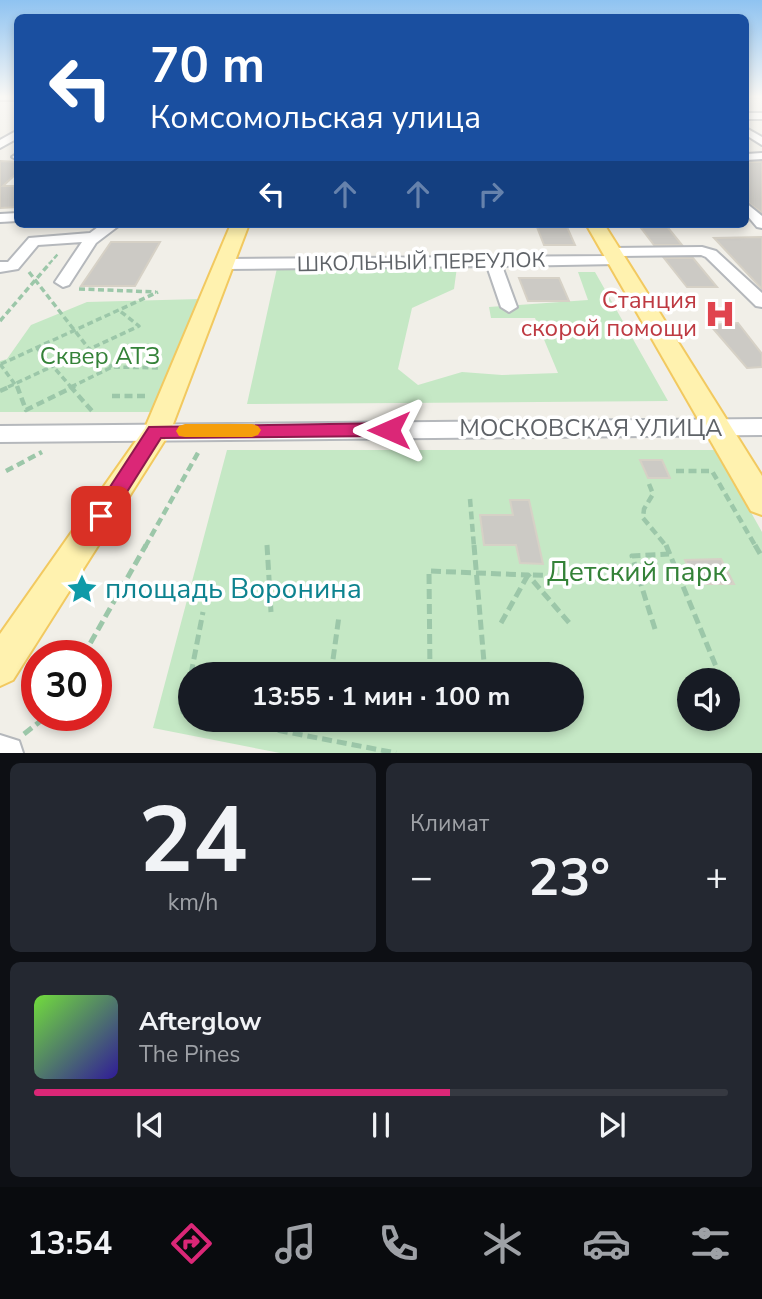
<!DOCTYPE html>
<html lang="ru">
<head>
<meta charset="utf-8">
<style>
	body { margin:0; font-family:"Nunito Sans",sans-serif; background:#242831; color:#f1f3f6; height:100vh; display:flex; flex-direction:column; font-size:26px; white-space:nowrap }
	* { box-sizing:border-box; margin:0 }
	p { font-size:23px; color:#9ea1a6 }
	.icon { flex:none; width:38px; height:38px; fill:none; stroke:currentColor; stroke-width:2; stroke-linecap:round; stroke-linejoin:round }
	.map { position:relative; height:753px; overflow:hidden }
	.drawer { display:flex; flex-direction:column; gap:10px; padding:10px; background:#0d0f14; flex:1 }
	.drawer>* { flex:none }
	.guide { position:absolute; left:14px; top:14px; width:735px; height:214px; border-radius:10px; box-shadow:0 4px 10px #0003; background:#1a4fa0; color:#fff; overflow:hidden }
	.fabs { position:absolute; left:677px; top:668px; display:grid; gap:14px }
	.fabs a { display:grid; place-items:center; width:63px; height:63px; border-radius:50%; background:#171b24; box-shadow:0 4px 10px #0003; font-size:35px }
	.speed { position:absolute; left:21px; top:640px; display:flex; gap:14px; font-size:35px; font-weight:700; text-align:center }
	.speed>* { display:grid; place-content:center; width:91px; height:91px; border-radius:50%; background:#171b24; box-shadow:0 4px 10px #0003; line-height:1 }
	.speed .limit { border:10px solid #d22; background:#fff; color:#111 }
	.pin { position:absolute; display:grid; place-items:center; width:60px; height:60px; color:#fff; margin:-30px; border-radius:14px; box-shadow:0 4px 10px #0006 }
	.me { position:absolute; width:77px; margin:-38px; rotate:270deg; stroke-linejoin:round; filter:drop-shadow(0 0 5px #0008) }
	.turn { display:flex; align-items:center; gap:24px; height:147px; padding:0 21px; font-size:32px }
	.turn .icon { width:91px; height:91px; stroke-width:2.5 }
	.turn b { display:block; font-size:49px; line-height:60px }
	.lanes { display:flex; align-items:center; height:66px; padding:0 21px; background:#0003; justify-content:center; gap:35px; direction:ltr }
	.lanes .off { opacity:.35 }
	.big { font-size:52px; font-weight:700; line-height:1.1 }
	.drawer .card { flex:1; display:flex; flex-direction:column; justify-content:center; gap:10px; min-width:0; padding:0 24px; border-radius:10px; background:#242831 }
	.drawer .dial { align-items:center; gap:0 }
	.dial b { font-size:91px; line-height:1 }
	.song { display:flex; align-items:center; gap:21px }
	.cover { width:84px; height:84px; border-radius:10px; background:linear-gradient(135deg,hsl(100 70% 55%),hsl(250 70% 35%)) }
	.played { height:7px; border-radius:4px; background:linear-gradient(90deg,#db2777 60%,#363941 60%) }
	.keys { display:flex; justify-content:space-around; direction:ltr }
	.heat { display:flex; justify-content:space-between; align-items:center; font-size:38px; direction:ltr }
	.drawer .tiles { flex:1; display:grid; gap:10px; grid-template-columns:1fr 1fr }
	.card:last-child { grid-column:span 2 }
	.trip { position:absolute; left:178px; top:662px; width:406px; height:70px; border-radius:35px; background:#171b24; box-shadow:0 4px 10px #0003; font-weight:700; line-height:70px; text-align:center }
	.menu { display:flex; height:112px; justify-content:space-around; align-items:center; background:#090b0e; color:#9ea1a6 }
	.menu .icon { width:49px; height:49px }
	.menu .active { color:#db2777 }
	.menu b { font-size:32px; color:#f1f3f6 }
	.map>svg:first-child { display:block }
	.green { fill:#c5e8c5; fill-rule:evenodd }
	.building { fill:#cccac5; stroke:#d6d1c6; stroke-width:2 }
	.lines { fill:none; stroke-linecap:round; stroke-linejoin:round }
	.minor-casing { stroke:#b5b8bc; stroke-width:4 }
	.major-casing { stroke:#f2c960; stroke-width:4 }
	.path-far3 { stroke:#9cc7a9; stroke-width:2.5; stroke-dasharray:5 2.5; stroke-linecap:butt }
	.path-far2 { stroke:#9cc7a9; stroke-width:3.5; stroke-dasharray:6 3.5; stroke-linecap:butt }
	.path-far1 { stroke:#9cc7a9; stroke-width:4.5; stroke-dasharray:8 4.5; stroke-linecap:butt }
	.path { stroke:#9cc7a9; stroke-width:5; stroke-dasharray:10 5; stroke-linecap:butt }
	.minor { fill:#fff; fill-rule:evenodd }
	.major { fill:#fff2af; fill-rule:evenodd }
	.route { fill:#db2777; stroke:#8e194d; stroke-width:2 }
	.slow { fill:#f59e0b }
	.labels { text-anchor:middle; dominant-baseline:central; stroke-width:7; stroke-linejoin:round; paint-order:stroke }
	.far-street-label { font-size:21px; fill:#5f6368; stroke:#fff }
	.health-label { font-size:24px; fill:#be3a42; stroke:#fff; text-anchor:end }
	.park-label { font-size:24px; fill:#348238; stroke:#fff }
	.street-label { font-size:24px; fill:#5f6368; stroke:#fff }
	.near-park-label { font-size:28px; fill:#348238; stroke:#fff }
	.near-culture-label { font-size:28px; fill:#0d838f; stroke:#fff; text-anchor:start }
</style>
</head>
<body>
<div class="map">
<svg width="762" height="753" viewBox="0 0 762 753">
	<rect width="100%" height="100%" fill="#f1efe8"/>
	<g class="green">
		<path d="M457 267 454 289 412 308 398 369 418 385 462 372 502 375 558 373 535 318H491L489 307 588 300 578 272H595L668 401 247 404 277 268Z"/>
		<path d="M200 299 154 412H0V361L7 359 31 325 87 302Z"/>
		<path d="M227 450H716L762 532V753H280L153 728ZM191 674H572V719H191ZM690 681H728V719H690Z"/>
	</g>
	<g class="building">
		<path d="M0 161 18 162V172L3 186H18V207L0 208Z"/>
		<path d="M746 162H762V213L746 201Z"/>
		<path d="M638 224H665L682 245H654Z"/>
		<path d="M537 227H567L575 245H544Z"/>
		<path d="M762 237V289L714 238Z"/>
		<path d="M111 242H160L135 286H81Z"/>
		<path d="M664 258H693L717 287H687Z"/>
		<path d="M519 278H559L569 301H528Z"/>
		<path d="M738 323 762 354V367L747 368 710 325Z"/>
		<path d="M640 460H662L670 478H648Z"/>
		<path d="M510 500H529L543 564 520 563 516 545H484L480 515H513Z"/>
		<path d="M721 559 734 584H696L685 560Z"/>
	</g>
	<g class="lines">
		<g class="minor-casing">
			<g id="minor">
				<rect x="0" y="96" width="18" height="4"/>
				<rect x="746" y="113" width="16" height="6"/>
				<path d="M746 128 762 137V145L746 135Z"/>
				<path d="M18 130V138L0 148V140Z"/>
				<path d="M18 153V160L12 157Z"/>
				<path d="M762 153V159L746 160V154Z"/>
				<path d="M746 203 762 216V228L757 227 746 214Z"/>
				<path d="M18 213V221L0 222V214Z"/>
				<path d="M102 224H121L96 243 69 285 63 287 55 282 82 242 38 245 18 269 0 272V262H8L29 238 90 233Z"/>
				<path d="M702 247 716 251 762 293V307L756 306 706 257 701 255 620 256 624 260 617 264 502 266 517 307 509 312 501 307 487 266 225 269 217 264 225 259 609 256 605 252 612 248Z"/>
				<path d="M762 419V435L0 442V426Z"/>
				<path d="M0 735 19 741 23 753H0Z"/>
			</g>
		</g>
		<g class="major-casing">
			<g id="major">
				<path d="M231 224H249L170 432 13 680 0 686V634L145 428Z"/>
				<path d="M586 224H604L762 476V515L751 511Z"/>
			</g>
		</g>
		<path class="path-far3" d="M49 264 58 254"/>
		<g class="path-far2">
			<path d="M29 272 89 349 112 367"/>
			<path d="M79 289 156 292"/>
			<path d="M0 321 50 263"/>
			<path d="M37 348 71 387"/>
			<path d="M0 364 17 387"/>
			<path d="M1 364 158 292"/>
			<path d="M8 387 139 326 120 311"/>
			<path d="M71 387 112 367 161 368"/>
		</g>
		<g class="path-far1">
			<path d="M17 386 26 410 75 386"/>
			<path d="M70 386 92 411"/>
			<path d="M0 391 11 386"/>
			<path d="M112 396H148"/>
			<path d="M6 471 42 452"/>
			<path d="M676 471H712L756 547"/>
			<path d="M649 484 653 494 644 509 643 518 667 547"/>
			<path d="M470 499 474 547"/>
			<path d="M145 547 199 451"/>
		</g>
		<g class="path">
			<path d="M267 545 271 612"/>
			<path d="M474 545 485 674"/>
			<path d="M666 545 722 681"/>
			<path d="M755 545 762 557"/>
			<path d="M501 623 528 575 574 576"/>
			<path d="M655 629 632 556 669 554"/>
			<path d="M83 656 146 545"/>
			<path d="M191 674 203 612"/>
			<path d="M191 674 183 712 191 714"/>
			<path d="M331 674 339 616"/>
			<path d="M430 674 429 571 528 575 571 625"/>
			<path d="M219 719 396 753"/>
			<path d="M24 734 47 716"/>
		</g>
		<use href="#minor" class="minor"/>
		<use href="#major" class="major"/>
	</g>
	<linearGradient id="sky" x2="0" y2="1"><stop stop-color="#8fc3f1"/><stop offset="0.48" stop-color="#f9f8f5"/><stop offset="1" stop-color="#f9f8f5" stop-opacity="0"/></linearGradient>
	<rect width="762" height="201" fill="url(#sky)"/>
	<path class="route" d="M389 423 395 425 398 430 395 434 389 436 161 438 108 522 101 524 94 522 91 516 149 427Z"/>
	<path class="slow" d="M185 424H252L258 426 261 430 258 435 252 437H185L179 436 176 431 179 426Z"/>
	<defs>
		<g id="hospital-bare" transform="scale(2.415)"><path d="M-5-5h3v3.5h4V-5h3V5h-3V1.5h-4V5h-3Z" fill="#e0444e" stroke="#fff" stroke-width="2.5" paint-order="stroke"/></g>
		<g id="sight-bare" transform="scale(2.415)"><path d="M0-6L1.8-2.2L6-1.7L2.9 1.2L3.7 5.4L0 3.3L-3.7 5.4L-2.9 1.2L-6-1.7L-1.8-2.2Z" fill="#0f9aa8" stroke="#fff" stroke-width="2.5" paint-order="stroke"/></g>
	</defs>
	<g fill-rule="evenodd">
		<use href="#hospital-bare" x="720" y="314"/>
		<use href="#sight-bare" x="82" y="589"/>
	</g>
	<g class="labels">
		<g class="far-street-label">
			<text transform="translate(421 262) rotate(-1)">ШКОЛЬНЫЙ ПЕРЕУЛОК</text>
		</g>
		<g class="health-label">
			<text x="697" y="300">Станция<tspan x="697" dy="28">скорой помощи</tspan></text>
		</g>
		<g class="park-label">
			<text x="100" y="356">Сквер АТЗ</text>
		</g>
		<g class="street-label">
			<text x="591" y="428">МОСКОВСКАЯ УЛИЦА</text>
		</g>
		<g class="near-park-label">
			<text x="637" y="572">Детский парк</text>
		</g>
		<g class="near-culture-label">
			<text x="105" y="589">площадь Воронина</text>
		</g>
	</g>
</svg>
<div class="fabs">
<a><svg class="icon" aria-label="sound" viewBox="0 0 24 24"><path d="M4 9h4l5-4v14l-5-4H4zM17 9q2 3 0 6"/></svg></a>
</div>
<div class="speed"><div class="limit">30</div></div>
<div class="pin" style="left:101px;top:516px;background:#d93025"><svg class="icon" aria-label="arrive" viewBox="0 0 24 24"><path d="M6 21V4h12l-3 4 3 4H6"/></svg></div>
<svg class="me" style="left:389px;top:430px" viewBox="-20 -20 40 40"><path d="M0-17L14 15 0 8-14 15z" fill="#db2777" stroke="#fff" stroke-width="4"/></svg>
<div class="trip">13:55 · 1 мин · 100 m</div>
<div class="guide">
<div class="turn"><svg class="icon" aria-label="left" viewBox="0 0 24 24"><path d="M17 20v-9H6M10 6l-5 5 5 5"/></svg><div><b>70 m</b>Комсомольская улица</div></div>
<div class="lanes"><svg class="icon" aria-label="left" viewBox="0 0 24 24"><path d="M17 20v-9H6M10 6l-5 5 5 5"/></svg><svg class="icon off" aria-label="ahead" viewBox="0 0 24 24"><path d="M12 20V5M6 11l6-6 6 6"/></svg><svg class="icon off" aria-label="ahead" viewBox="0 0 24 24"><path d="M12 20V5M6 11l6-6 6 6"/></svg><svg class="icon off" aria-label="right" viewBox="0 0 24 24"><path d="M7 20v-9h11M14 6l5 5-5 5"/></svg></div>
</div>
</div>
<section class="drawer">
<div class="tiles">
<div class="card dial"><b>24</b><p>km/h</p></div>
<div class="card"><p>Климат</p>
<div class="heat"><a>−</a><b class="big">23°</b><a>+</a></div>
</div>
<div class="card">
<div class="song"><i class="cover"></i><div><b>Afterglow</b><p>The Pines</p></div></div>
<div class="played"></div>
<div class="keys"><svg class="icon" aria-label="previous" viewBox="0 0 24 24"><path d="M18 5L8 12l10 7zM5 5v14"/></svg><svg class="icon" aria-label="pause" viewBox="0 0 24 24"><path d="M8 5v14M16 5v14"/></svg><svg class="icon" aria-label="next" viewBox="0 0 24 24"><path d="M6 5l10 7-10 7zM19 5v14"/></svg></div>
</div>
</div>
</section>
<nav class="menu">
<b>13:54</b>
<svg class="icon active" aria-label="directions" viewBox="0 0 24 24"><path d="M12 3l9 9-9 9-9-9zM9 14v-3h6M13 9l2 2-2 2"/></svg>
<svg class="icon" aria-label="music" viewBox="0 0 24 24"><path d="M9 18V5l10-2v13"/><circle cx="6" cy="18" r="3"/><circle cx="16" cy="16" r="3"/></svg>
<svg class="icon" aria-label="phone" viewBox="0 0 24 24"><path d="M5 4h4l2 5-3 2q2 4 5 5l2-3 5 2v4C11 20 4 13 5 4z"/></svg>
<svg class="icon" aria-label="climate" viewBox="0 0 24 24"><path d="M12 3v18M4 7l16 10M4 17L20 7"/></svg>
<svg class="icon" aria-label="car" viewBox="0 0 24 24"><path d="M5 17H2v-5l4-1 3-4h7l3 4 3 1v5h-3M9 17h6M6 11h13"/><circle cx="7" cy="17" r="2"/><circle cx="17" cy="17" r="2"/></svg>
<svg class="icon" aria-label="filters" viewBox="0 0 24 24"><path d="M4 7h16M4 17h16"/><circle cx="9" cy="7" r="2"/><circle cx="15" cy="17" r="2"/></svg>
</nav>
</body>
</html>
